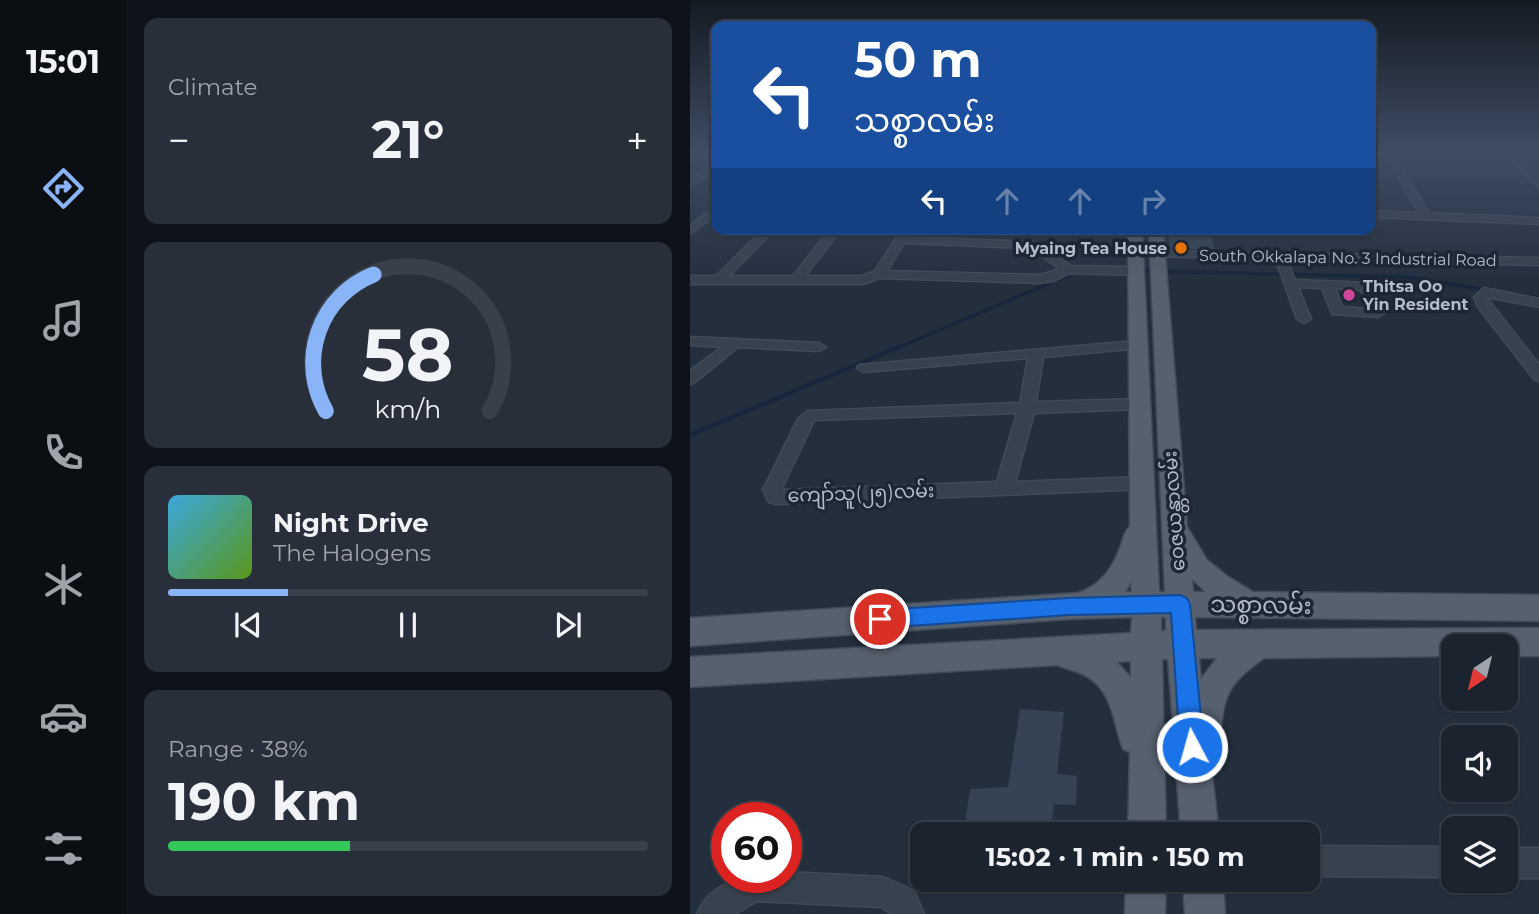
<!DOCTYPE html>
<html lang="en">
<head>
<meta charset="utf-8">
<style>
	body { margin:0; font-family:Montserrat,"Noto Sans Myanmar",sans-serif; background:#282f3a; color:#f1f3f6; height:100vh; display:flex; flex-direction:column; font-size:26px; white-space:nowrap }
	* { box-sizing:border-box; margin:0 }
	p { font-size:23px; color:#a0a4aa }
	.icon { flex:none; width:38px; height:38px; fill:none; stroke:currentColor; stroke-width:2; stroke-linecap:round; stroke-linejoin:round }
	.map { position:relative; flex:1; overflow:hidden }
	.drawer { display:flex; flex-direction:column; gap:18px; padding:18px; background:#0f1319; width:564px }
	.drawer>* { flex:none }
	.top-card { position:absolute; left:21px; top:21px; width:665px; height:214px; border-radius:14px; box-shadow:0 2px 5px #0004,0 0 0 2px #39404a; background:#1a4fa0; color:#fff; overflow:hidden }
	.needle { width:46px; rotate:215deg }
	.tools { position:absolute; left:751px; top:634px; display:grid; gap:14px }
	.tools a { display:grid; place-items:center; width:77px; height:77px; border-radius:14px; background:#1b232e; box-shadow:0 2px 5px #0004,0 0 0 2px #39404a; font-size:35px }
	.speed { position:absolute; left:21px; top:802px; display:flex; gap:14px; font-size:35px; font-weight:700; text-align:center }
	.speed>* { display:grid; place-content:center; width:91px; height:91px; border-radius:50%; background:#1b232e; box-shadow:0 2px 5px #0004,0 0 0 2px #39404a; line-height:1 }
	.speed .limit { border:10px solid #d22; background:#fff; color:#111 }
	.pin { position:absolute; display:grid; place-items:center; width:60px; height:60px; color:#fff; margin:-30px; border:4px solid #fff; border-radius:50%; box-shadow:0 2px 7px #0007 }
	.me { position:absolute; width:77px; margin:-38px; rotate:354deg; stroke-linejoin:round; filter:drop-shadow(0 0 5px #0008) }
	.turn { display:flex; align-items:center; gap:24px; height:147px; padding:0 28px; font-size:32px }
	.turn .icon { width:91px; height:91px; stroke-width:2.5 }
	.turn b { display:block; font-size:49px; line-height:60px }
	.lanes { display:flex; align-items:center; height:66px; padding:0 28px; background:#0003; justify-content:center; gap:35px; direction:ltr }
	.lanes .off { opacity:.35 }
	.big { font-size:52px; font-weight:700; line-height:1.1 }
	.drawer .card { flex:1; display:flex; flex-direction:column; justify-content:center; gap:10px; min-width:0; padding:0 24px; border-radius:14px; background:#282f3a }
	.drawer .dial { align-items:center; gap:0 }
	.dial svg { height:182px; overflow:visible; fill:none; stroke:#39404a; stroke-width:7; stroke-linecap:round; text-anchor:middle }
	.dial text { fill:#f1f3f6; stroke:none }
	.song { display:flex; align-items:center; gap:21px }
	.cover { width:84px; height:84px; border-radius:10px; background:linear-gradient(135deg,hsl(200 70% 55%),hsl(90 70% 35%)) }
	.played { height:7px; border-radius:4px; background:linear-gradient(90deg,#8ab4f8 25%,#39404a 25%) }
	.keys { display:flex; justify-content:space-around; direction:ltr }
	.heat { display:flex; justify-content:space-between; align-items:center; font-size:38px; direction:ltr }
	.charge { height:10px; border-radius:5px; background:linear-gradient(90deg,#34c759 38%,#39404a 0) }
	.trip { position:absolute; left:220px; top:822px; width:410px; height:70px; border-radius:14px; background:#1b232e; box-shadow:0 2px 5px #0004,0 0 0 2px #39404a; font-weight:700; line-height:70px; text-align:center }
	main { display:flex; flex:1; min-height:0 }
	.tab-bar { display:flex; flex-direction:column; width:126px; justify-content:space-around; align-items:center; background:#0b0e12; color:#a0a4aa }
	.tab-bar .icon { width:49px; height:49px }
	.tab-bar .active { color:#8ab4f8 }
	.tab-bar b { font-size:32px; color:#f1f3f6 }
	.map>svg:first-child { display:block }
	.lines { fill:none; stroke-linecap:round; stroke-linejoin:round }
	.stream-far1 { stroke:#17263c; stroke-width:3.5 }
	.stream { stroke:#17263c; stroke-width:4.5 }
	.building { fill:#364354 }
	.minor-casing { stroke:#414a57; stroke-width:3 }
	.major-casing { stroke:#414a57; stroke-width:3 }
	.minor { fill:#38414e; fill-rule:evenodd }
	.major { fill:#56606e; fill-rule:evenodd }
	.route { fill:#1a73e8; stroke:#114b97; stroke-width:2 }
	.food-dot { fill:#e8710a; stroke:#1d2633; stroke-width:2.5 }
	.hotel-dot { fill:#d1479c; stroke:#1d2633; stroke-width:2.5 }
	.labels { text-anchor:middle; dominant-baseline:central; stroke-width:7; stroke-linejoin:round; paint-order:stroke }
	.far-poi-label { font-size:16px; font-weight:bold; fill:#b4bcc9; stroke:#1d2633; text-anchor:end }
	.far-street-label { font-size:16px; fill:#b4bcc9; stroke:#1d2633 }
	.street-label { font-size:19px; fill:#b4bcc9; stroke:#1d2633 }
	.near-street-label { font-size:23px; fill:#b4bcc9; stroke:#1d2633 }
</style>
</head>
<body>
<main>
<nav class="tab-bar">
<b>15:01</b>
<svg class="icon active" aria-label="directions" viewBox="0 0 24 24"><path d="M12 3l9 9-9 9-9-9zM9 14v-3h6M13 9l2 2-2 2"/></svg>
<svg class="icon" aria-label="music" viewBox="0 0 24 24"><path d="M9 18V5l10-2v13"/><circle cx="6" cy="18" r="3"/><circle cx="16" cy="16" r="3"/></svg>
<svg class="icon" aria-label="phone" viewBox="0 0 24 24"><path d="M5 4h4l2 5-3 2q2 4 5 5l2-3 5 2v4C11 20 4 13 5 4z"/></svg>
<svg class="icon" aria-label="climate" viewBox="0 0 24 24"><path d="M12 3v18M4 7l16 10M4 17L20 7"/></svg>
<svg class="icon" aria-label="car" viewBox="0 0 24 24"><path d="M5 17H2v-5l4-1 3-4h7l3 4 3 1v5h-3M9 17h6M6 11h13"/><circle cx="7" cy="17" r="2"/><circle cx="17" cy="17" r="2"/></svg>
<svg class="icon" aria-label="filters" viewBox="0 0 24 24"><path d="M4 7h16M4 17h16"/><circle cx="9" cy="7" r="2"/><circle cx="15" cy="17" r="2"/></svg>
</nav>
<section class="drawer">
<div class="card"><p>Climate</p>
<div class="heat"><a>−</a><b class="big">21°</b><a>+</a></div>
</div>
<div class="card dial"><svg viewBox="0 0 100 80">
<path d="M14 69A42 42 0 1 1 86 69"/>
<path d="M14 69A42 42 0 0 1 35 9" stroke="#8ab4f8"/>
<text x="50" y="56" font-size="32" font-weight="700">58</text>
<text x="50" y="72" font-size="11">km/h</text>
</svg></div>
<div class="card">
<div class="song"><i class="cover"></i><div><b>Night Drive</b><p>The Halogens</p></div></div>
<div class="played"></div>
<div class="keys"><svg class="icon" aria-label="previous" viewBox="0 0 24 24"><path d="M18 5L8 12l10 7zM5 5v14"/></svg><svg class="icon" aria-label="pause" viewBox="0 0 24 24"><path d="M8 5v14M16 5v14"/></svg><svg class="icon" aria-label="next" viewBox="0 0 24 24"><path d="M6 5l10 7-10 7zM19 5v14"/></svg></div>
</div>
<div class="card"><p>Range · 38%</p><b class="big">190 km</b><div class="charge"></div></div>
</section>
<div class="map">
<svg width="850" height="914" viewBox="0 0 850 914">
	<rect width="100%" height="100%" fill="#242f3e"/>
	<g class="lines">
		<g class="stream-far1">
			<path d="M450 271 717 277 797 290"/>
			<path d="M826 294 850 298"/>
			<path d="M207 348 389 271"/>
		</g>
		<path class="stream" d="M0 435 211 346"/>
	</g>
	<g class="building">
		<path d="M478 231 521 232 524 249H480Z"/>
		<path d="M330 709 374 712 367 774 387 776 386 805 364 804 361 833 274 830 280 789 318 787Z"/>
	</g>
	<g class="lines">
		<g class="minor-casing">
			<g id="minor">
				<path d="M695 153H703L739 213 850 218V224L681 217V211L729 213Z"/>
				<path d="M813 153H821L850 179V188Z"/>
				<rect x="0" y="155" width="26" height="6"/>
				<path d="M26 162V169L0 186V179Z"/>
				<path d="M26 206V214L0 234V226Z"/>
				<path d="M74 229H85L39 276H103L140 229H151L115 276H172L185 271 212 229H222L218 237 344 242 381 266 447 267 453 271 447 275 380 273 364 281 350 283 190 278 173 284H0V276H26ZM214 243 341 248 370 269 350 275 197 271Z"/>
				<path d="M467 251 850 258V265L597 260 605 280 680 283 695 313 688 317 642 314 632 288 608 287 621 319 614 323 607 319 586 260 463 256 461 254ZM645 288 671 290 680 309 652 307Z"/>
				<path d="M794 288 850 299V307L796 297 850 366V381L845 380 788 307 784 297Z"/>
				<path d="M0 337 129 343 136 347 129 351 48 347 5 382 0 384V371L32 347 0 345Z"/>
				<path d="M446 341 451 342V348L353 357 346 402 448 399 456 404 448 409 344 413 325 482 451 477 457 479 460 484 457 489 86 504 79 502 73 490 108 419 117 411 330 403 338 358 174 372 167 368 169 365ZM327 413 307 482 91 490 123 422 126 420Z"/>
				<path d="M618 846 763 847V877L618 876Z"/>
				<rect x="816" y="848" width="34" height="30"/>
				<path d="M96 872 193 877 224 891 234 914H202L191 907 67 901 45 914H7C23 876 61 877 96 877Z"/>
			</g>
		</g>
		<g class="major-casing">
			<g id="major">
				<path d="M438 229H452L469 592H475L459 229H473L497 527 517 560 537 576 563 592 850 595V621L505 617 506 630 850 628V656H816V646H763V656L574 658C561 668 546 678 539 693 529 712 533 742 524 763L521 764 529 835H491L478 659H472L476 835H438L440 752 433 749C423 723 424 694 398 677 389 671 377 669 367 665L0 687V657L441 633 442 617 379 619 0 646V618L388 593C411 585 423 568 431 545 433 538 435 531 440 526ZM502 579 516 592H503ZM441 582 442 592H435ZM471 617H476V631H471ZM509 658H527L511 679ZM441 661V678L427 662Z"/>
				<path d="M436 880H476L475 914H435Z"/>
				<path d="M493 880H533L535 914H495Z"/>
			</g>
		</g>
		<use href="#minor" class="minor"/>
		<use href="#major" class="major"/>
	</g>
	<linearGradient id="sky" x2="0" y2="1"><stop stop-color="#141a22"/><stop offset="0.54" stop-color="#3f4d63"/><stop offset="1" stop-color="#3f4d63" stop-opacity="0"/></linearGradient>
	<rect width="850" height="281" fill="url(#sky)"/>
	<path class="route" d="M490 595 497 598 500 604 514 747 510 756 502 759 494 756 490 747 481 613 379 615 190 628 182 626 179 619 182 613 190 610 379 598Z"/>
	<circle class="food-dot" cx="491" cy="248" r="7"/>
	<circle class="hotel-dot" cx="659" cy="295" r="7"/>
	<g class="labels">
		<g class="far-poi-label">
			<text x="477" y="248">Myaing Tea House</text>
			<text x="673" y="286" text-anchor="start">Thitsa Oo<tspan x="673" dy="18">Yin Resident</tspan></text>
		</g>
		<g class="far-street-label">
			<text transform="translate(658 258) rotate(1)">South Okkalapa No. 3 Industrial Road</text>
		</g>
		<g class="street-label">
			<text transform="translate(171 493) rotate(-2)">ကျော်သူ(၂၅)လမ်း</text>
			<text transform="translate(484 511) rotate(-94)">ဝေဇယန္တာလမ်း</text>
		</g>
		<g class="near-street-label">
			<text transform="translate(571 605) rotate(1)">သစ္စာလမ်း</text>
		</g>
	</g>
</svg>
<div class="tools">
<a><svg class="needle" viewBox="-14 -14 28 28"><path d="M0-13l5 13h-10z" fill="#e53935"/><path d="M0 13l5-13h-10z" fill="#a0a4aa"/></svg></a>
<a><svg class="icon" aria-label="sound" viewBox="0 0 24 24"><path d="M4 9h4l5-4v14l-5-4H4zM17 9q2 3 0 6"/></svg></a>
<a><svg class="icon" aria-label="layers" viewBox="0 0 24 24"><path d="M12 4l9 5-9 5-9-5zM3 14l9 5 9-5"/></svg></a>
</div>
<div class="speed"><div class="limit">60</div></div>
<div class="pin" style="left:190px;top:619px;background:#d93025"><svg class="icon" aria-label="arrive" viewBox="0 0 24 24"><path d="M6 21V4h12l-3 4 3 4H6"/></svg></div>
<svg class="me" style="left:502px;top:747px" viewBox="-20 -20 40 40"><circle r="17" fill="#1a73e8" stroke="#fff" stroke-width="3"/><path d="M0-11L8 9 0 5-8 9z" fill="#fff"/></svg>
<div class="trip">15:02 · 1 min · 150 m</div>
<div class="top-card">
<div class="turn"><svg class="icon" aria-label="left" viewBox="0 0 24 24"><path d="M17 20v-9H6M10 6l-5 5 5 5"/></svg><div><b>50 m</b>သစ္စာလမ်း</div></div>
<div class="lanes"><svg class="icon" aria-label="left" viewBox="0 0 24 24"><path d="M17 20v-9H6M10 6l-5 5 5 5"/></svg><svg class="icon off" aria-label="ahead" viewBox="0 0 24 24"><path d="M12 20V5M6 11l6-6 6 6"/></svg><svg class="icon off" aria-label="ahead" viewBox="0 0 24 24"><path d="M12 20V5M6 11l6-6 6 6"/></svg><svg class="icon off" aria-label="right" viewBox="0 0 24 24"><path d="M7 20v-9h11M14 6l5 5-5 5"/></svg></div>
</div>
</div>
</main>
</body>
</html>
